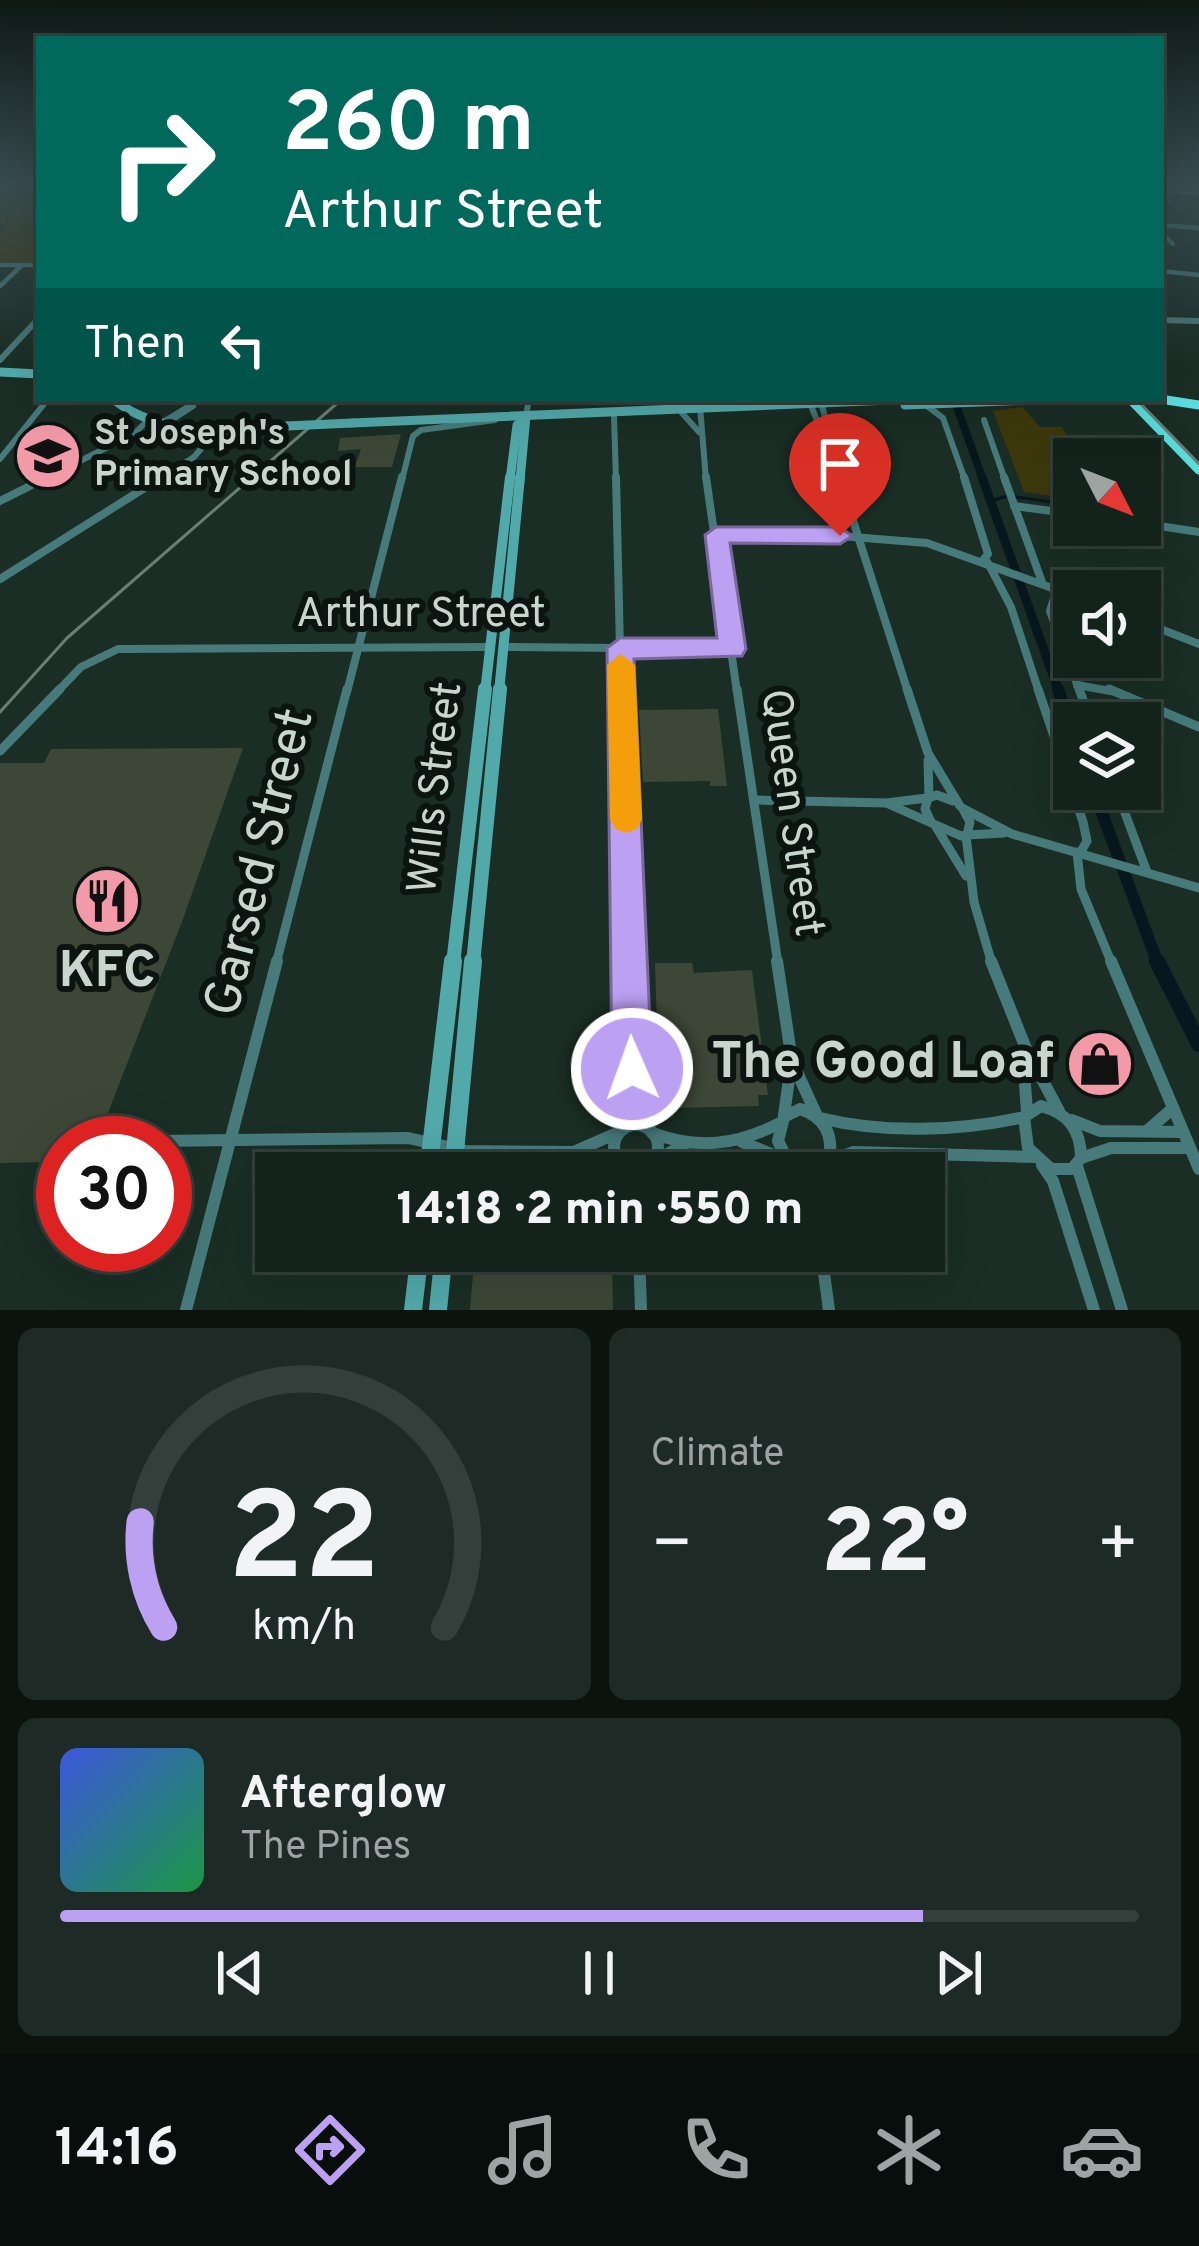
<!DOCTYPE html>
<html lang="en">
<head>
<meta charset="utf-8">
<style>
	body { margin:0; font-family:Overpass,sans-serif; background:#1d2a25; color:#f1f3f6; height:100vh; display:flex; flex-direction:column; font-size:45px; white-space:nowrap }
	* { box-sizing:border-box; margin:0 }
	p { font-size:39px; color:#9da4a3 }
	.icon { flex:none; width:66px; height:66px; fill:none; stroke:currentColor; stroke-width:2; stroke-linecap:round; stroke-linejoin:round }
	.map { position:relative; height:1310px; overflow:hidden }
	.side { display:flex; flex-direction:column; gap:18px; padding:18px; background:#0b130f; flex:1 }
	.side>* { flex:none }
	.guide { position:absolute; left:36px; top:36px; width:1128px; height:366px; border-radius:0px; box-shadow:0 12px 48px #0002,0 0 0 3px #333f3b; background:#00695c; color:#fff; overflow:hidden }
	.needle { width:78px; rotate:132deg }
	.fabs { position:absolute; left:1053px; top:438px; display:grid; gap:24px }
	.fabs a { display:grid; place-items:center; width:108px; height:108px; border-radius:0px; background:#14221c; box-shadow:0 12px 48px #0002,0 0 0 3px #333f3b; font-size:60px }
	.speed { position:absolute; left:36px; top:1116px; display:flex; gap:24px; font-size:60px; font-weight:700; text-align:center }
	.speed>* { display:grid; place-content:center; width:156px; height:156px; border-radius:50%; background:#14221c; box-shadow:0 12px 48px #0002,0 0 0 3px #333f3b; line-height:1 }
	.speed .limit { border:18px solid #d22; background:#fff; color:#111 }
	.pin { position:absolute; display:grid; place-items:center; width:102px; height:102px; color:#fff; margin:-123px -51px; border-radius:50% 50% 50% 0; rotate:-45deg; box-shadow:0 0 12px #0007 }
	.pin .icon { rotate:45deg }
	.me { position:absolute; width:132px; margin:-66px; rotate:358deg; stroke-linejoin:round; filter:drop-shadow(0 0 9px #0008) }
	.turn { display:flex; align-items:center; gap:42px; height:252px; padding:0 48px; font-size:54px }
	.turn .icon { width:156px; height:156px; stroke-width:2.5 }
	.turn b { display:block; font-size:84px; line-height:102px }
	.then { display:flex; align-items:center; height:114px; padding:0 48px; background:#0003; gap:24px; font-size:45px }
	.big { font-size:90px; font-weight:800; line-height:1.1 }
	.side .widget { flex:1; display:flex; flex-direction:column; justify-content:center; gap:18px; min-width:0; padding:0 42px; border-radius:18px; background:#1d2a25 }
	.side .dial { align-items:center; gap:0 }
	.dial svg { height:312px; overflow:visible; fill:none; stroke:#333f3b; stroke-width:7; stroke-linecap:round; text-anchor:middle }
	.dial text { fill:#f1f3f6; stroke:none }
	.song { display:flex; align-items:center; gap:36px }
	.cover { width:144px; height:144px; border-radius:18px; background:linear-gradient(135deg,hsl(230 70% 55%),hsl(140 70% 35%)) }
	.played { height:12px; border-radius:6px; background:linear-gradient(90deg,#bca0f2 80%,#333f3b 80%) }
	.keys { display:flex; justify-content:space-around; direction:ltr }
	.heat { display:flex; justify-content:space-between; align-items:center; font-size:66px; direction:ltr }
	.side .tiles { flex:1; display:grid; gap:18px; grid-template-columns:1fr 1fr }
	.widget:last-child { grid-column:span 2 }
	.trip { position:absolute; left:255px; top:1152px; width:690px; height:120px; border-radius:0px; background:#14221c; box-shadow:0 12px 48px #0002,0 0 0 3px #333f3b; font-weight:800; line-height:120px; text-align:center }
	.dock { display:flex; height:192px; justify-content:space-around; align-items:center; background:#080e0b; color:#9da4a3 }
	.dock .icon { width:84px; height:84px }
	.dock .current { color:#bca0f2 }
	.dock b { font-size:54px; color:#f1f3f6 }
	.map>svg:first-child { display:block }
	.green { fill:#3e390c }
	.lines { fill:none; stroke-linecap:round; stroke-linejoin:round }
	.stream { stroke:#08171e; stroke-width:3 }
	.canal-far3 { stroke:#08171e; stroke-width:8 }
	.canal-far2 { stroke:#08171e; stroke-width:9 }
	.canal-far1 { stroke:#08171e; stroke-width:12 }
	.canal { stroke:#08171e; stroke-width:16 }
	.building { fill:#3d4737 }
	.minor-far4 { stroke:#477b7b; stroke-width:4.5 }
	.minor-far3 { stroke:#477b7b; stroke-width:6 }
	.minor-far2 { stroke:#477b7b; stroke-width:8 }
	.minor-far1 { stroke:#477b7b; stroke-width:9 }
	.minor { stroke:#477b7b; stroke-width:12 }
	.secondary-far3 { stroke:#52a9aa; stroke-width:9 }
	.secondary-far2 { stroke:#52a9aa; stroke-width:10 }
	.secondary-far1 { stroke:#52a9aa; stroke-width:14 }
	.secondary { stroke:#52a9aa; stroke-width:18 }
	.trunk { stroke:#5adede; stroke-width:9 }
	.tram { stroke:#6d7d76; stroke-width:3 }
	.rail { stroke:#6d7d76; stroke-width:3 }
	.secondary-bridge { stroke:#52a9aa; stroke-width:9 }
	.route { fill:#bca0f2; stroke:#7a689d; stroke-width:3 }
	.slow { fill:#f59e0b }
	.labels { text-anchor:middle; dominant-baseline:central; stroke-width:12; stroke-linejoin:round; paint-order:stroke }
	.far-poi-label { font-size:36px; font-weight:bold; fill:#c9d5cf; stroke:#0b1410; text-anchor:start }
	.street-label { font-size:42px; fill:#c9d5cf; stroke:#0b1410 }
	.near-street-label { font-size:51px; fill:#c9d5cf; stroke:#0b1410 }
	.near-poi-label { font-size:51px; font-weight:bold; fill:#c9d5cf; stroke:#0b1410 }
</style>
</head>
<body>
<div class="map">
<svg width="1199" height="1310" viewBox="0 0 1199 1310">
	<rect width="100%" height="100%" fill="#1a2e25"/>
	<g class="green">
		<path d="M0 183H39V263L0 262V232L6 227 0 224Z"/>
		<path d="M1022 407 1040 427H1062L1080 459H1074V499L1024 492 993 411Z"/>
	</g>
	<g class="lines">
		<g class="stream">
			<path d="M14 183 39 200"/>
			<path d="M1161 207H1171L1179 196"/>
			<path d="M1016 497 1074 505"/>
			<path d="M991 501 1007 496"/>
		</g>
		<path class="canal-far3" d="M954 399 983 480"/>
		<path class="canal-far2" d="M982 477 1059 692"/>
		<g class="canal-far1">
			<path d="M1058 689 1074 735"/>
			<path d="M1093 789 1158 964"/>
		</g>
		<path class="canal" d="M1157 961 1199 1044"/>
	</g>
	<g class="building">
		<path d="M401 434 392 467H355L361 449 338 451 340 438Z"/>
		<path d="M718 709 727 786H710V781L643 782 639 710Z"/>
		<path d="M243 748 183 919 106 1118H111L104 1143H63V1175L45 1169 49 1162 0 1163V763H44L51 749Z"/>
		<path d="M655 963H692L694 973 752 970 768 1095H758L759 1106 671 1108 670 1095H659Z"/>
		<path d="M1090 1037 1108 1043 1121 1061V1078L1114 1085 1096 1082 1080 1067 1077 1044Z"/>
		<path d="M475 1251H612L613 1310H470Z"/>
	</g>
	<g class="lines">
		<g class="minor-far4">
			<path d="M1161 190 1199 193"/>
			<path d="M1161 225 1199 228"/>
			<path d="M1161 232 1173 244"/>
			<path d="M0 265H39"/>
			<path d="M1161 271 1199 275"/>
			<path d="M0 286 21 266"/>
		</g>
		<g class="minor-far3">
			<path d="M1161 320 1199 321"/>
			<path d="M0 360 39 318"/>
			<path d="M809 401 826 442"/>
			<path d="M821 401 840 480"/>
			<path d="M700 406 706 480"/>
			<path d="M927 406 943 418 965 480"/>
			<path d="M682 413 699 432"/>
			<path d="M526 416 529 399"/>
			<path d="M614 416 616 480"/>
			<path d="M984 420 1005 480"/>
			<path d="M163 422 201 399"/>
			<path d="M167 423 193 406"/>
			<path d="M0 459 48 399"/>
			<path d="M42 480 134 434 148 420"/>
			<path d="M158 480 194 457 218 429"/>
			<path d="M402 480 413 436 421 430 495 420"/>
		</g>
		<g class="minor-far2">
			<path d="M616 477 621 692"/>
			<path d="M706 477 737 692"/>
			<path d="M839 477 908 692"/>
			<path d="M964 477 988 554 983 560"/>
			<path d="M1004 477 1042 582"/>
			<path d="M0 501 48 477"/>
			<path d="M1014 506 1074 514"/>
			<path d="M1140 523 1199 532"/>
			<path d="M716 535 840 536 927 543 1074 596"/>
			<path d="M988 563 1011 607 1039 692"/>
			<path d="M0 579 162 477"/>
			<path d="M1057 589 1050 611 1080 692"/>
			<path d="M1140 621 1199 644"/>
			<path d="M506 647 732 649"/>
			<path d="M1077 685 1116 692"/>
			<path d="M57 692 81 667 118 649 491 647"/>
			<path d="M347 692 402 477"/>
		</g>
		<g class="minor-far1">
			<path d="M621 689 629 964"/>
			<path d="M737 689 778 964"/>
			<path d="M907 689 928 753 960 806"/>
			<path d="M1038 689 1083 822 1087 841 1080 853"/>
			<path d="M1079 689 1092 723"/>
			<path d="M1109 689 1199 727"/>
			<path d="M0 751 60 689"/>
			<path d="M928 760 929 797"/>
			<path d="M1116 789 1147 872"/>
			<path d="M755 800 886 803 927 798"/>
			<path d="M886 803 961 836 967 835 970 822 964 811"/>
			<path d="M962 808 1012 834 1199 888"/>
			<path d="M931 822 925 809 928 798 937 795 953 801"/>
			<path d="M936 827 966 876"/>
			<path d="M967 835 1004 833"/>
			<path d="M966 836 974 902 992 964"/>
			<path d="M1077 852 1081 889 1112 964"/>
			<path d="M276 964 347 689"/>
		</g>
		<g class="minor">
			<path d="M777 961 792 1061 817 1116"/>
			<path d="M991 961 1027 1051 1059 1111"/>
			<path d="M1111 961 1199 1169"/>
			<path d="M1023 1057 1027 1112"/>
			<path d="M633 1081 650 1130"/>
			<path d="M1041 1106C1068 1113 1081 1130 1081 1158L1072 1169H1051L1028 1148 1024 1117Z"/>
			<path d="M800 1109C825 1117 834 1135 829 1161L813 1172 789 1163 778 1141 784 1117Z"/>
			<path d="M784 1115 791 1065"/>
			<path d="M820 1118C884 1134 960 1131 1024 1117"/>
			<path d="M1072 1120 1100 1131 1183 1132"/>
			<circle cx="636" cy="1147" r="22"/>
			<path d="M620 1130 632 1080 629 961"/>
			<path d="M1148 1130 1172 1109"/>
			<path d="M652 1133C698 1150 737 1145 780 1123"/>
			<path d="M156 1141 408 1138 466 1151 575 1152 621 1162"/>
			<path d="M742 1142 786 1160"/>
			<path d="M576 1151 617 1133"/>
			<path d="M1081 1158 1111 1148H1190"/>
			<path d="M654 1161 684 1145"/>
			<path d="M829 1161 854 1152 1035 1157"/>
			<path d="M1042 1165 1053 1181 1094 1310"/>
			<path d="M1077 1166 1122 1310"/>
			<path d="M639 1251 641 1310"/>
			<path d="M821 1251 829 1310"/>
			<path d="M186 1310 277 961"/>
		</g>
		<g class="secondary-far3">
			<path d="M0 372 39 374"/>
			<path d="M113 399C163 439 227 429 287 426"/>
			<path d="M905 405 1058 399"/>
			<path d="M352 423 913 399"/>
			<path d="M510 480 517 425 526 416"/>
			<path d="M520 480 526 416"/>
		</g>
		<g class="secondary-far2">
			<path d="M485 692 510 477"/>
			<path d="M499 692 520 477"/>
		</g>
		<g class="secondary-far1">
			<path d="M453 964 485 689"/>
			<path d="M473 964 500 689"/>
		</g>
		<g class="secondary">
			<path d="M428 1173 453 961"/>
			<path d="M453 1173 473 961"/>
			<path d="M413 1310 420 1251"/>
			<path d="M438 1310 444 1251"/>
		</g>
		<g class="trunk">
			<path d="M1130 399 1199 470"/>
			<path d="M1160 399 1199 405"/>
		</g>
		<path class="tram" d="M1136 399 1199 464"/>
		<path class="rail" d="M0 712 67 638 342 399"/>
		<path class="secondary-bridge" d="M287 426 352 423"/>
	</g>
	<linearGradient id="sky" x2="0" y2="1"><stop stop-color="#0e1914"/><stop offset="0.5" stop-color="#384c51"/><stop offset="1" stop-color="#384c51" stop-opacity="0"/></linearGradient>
	<rect width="1199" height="367" fill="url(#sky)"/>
	<path class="route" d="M716 527H840L852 536 840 544 730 543 746 649 742 656 634 659 652 1069 646 1083 632 1089 618 1083 612 1069 607 648 620 638H717L705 535Z"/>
	<path class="slow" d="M621 654 635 665 642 819 637 829 626 833 615 829 610 819 607 665Z"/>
	<defs>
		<g id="school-disc" transform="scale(3.45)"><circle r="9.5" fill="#f39aa9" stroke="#0b1410"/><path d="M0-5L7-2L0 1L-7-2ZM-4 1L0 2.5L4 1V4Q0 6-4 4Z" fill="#111"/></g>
		<g id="restaurant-disc" transform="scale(3.45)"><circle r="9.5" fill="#f39aa9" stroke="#0b1410"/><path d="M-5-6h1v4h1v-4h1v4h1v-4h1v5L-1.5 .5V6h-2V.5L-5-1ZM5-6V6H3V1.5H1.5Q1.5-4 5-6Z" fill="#111"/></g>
		<g id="shop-disc" transform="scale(3.45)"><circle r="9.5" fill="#f39aa9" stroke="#0b1410"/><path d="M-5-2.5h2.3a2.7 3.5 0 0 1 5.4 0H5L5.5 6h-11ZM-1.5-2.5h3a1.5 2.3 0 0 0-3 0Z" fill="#111"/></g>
	</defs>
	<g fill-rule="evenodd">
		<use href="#school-disc" x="48" y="456"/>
		<use href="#restaurant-disc" x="107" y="901"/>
		<use href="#shop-disc" x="1100" y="1064"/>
	</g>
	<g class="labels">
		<g class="far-poi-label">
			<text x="94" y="435">St Joseph's<tspan x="94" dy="41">Primary School</tspan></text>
		</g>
		<g class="street-label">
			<text x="421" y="615">Arthur Street</text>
			<text transform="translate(437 788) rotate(-83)">Wills Street</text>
			<text transform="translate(790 813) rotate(82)">Queen Street</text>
		</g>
		<g class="near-street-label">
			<text transform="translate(262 863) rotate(-76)">Garsed Street</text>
		</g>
		<g class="near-poi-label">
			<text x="107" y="973">KFC</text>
			<text x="1054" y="1064" text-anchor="end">The Good Loaf</text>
		</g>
	</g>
</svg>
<div class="fabs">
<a><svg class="needle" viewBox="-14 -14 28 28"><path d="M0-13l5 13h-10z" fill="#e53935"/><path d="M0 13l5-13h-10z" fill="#9da4a3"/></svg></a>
<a><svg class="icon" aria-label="sound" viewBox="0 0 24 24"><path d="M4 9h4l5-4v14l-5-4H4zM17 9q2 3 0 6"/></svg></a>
<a><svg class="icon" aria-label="layers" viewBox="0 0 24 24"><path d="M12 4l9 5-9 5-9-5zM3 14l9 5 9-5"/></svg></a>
</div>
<div class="speed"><div class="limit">30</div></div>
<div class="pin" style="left:840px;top:536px;background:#d93025"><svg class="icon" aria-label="arrive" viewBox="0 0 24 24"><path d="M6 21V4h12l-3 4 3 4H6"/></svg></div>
<svg class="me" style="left:632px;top:1069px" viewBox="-20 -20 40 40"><circle r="17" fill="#bca0f2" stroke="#fff" stroke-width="3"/><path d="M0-11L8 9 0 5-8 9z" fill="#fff"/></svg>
<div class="trip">14:18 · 2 min · 550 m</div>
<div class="guide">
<div class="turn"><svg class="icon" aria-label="right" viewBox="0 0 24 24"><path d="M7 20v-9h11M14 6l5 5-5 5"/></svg><div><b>260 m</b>Arthur Street</div></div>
<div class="then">Then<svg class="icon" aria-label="left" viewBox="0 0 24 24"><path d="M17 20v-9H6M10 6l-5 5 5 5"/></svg></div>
</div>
</div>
<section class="side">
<div class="tiles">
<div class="widget dial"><svg viewBox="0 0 100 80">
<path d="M14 69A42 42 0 1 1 86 69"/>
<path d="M14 69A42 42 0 0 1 8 42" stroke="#bca0f2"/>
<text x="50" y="56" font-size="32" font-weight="700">22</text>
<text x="50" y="72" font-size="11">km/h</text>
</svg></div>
<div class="widget"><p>Climate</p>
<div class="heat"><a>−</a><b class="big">22°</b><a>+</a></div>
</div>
<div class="widget">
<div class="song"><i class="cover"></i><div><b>Afterglow</b><p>The Pines</p></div></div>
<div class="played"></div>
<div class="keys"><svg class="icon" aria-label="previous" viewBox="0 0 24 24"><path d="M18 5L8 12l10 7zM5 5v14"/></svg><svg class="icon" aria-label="pause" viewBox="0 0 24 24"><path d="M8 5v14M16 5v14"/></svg><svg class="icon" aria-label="next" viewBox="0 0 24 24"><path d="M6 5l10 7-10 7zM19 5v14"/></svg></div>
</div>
</div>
</section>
<nav class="dock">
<b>14:16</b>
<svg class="icon current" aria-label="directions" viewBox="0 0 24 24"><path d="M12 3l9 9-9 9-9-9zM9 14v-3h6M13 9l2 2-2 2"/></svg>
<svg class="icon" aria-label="music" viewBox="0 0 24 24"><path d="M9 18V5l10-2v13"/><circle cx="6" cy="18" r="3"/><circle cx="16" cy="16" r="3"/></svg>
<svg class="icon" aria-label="phone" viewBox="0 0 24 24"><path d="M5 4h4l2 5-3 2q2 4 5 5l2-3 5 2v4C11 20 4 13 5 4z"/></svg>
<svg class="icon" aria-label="climate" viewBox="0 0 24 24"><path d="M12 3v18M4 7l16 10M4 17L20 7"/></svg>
<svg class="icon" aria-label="car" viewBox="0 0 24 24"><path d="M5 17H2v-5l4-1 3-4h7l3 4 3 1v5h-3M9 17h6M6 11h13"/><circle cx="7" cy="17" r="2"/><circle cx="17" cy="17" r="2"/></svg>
</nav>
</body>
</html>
